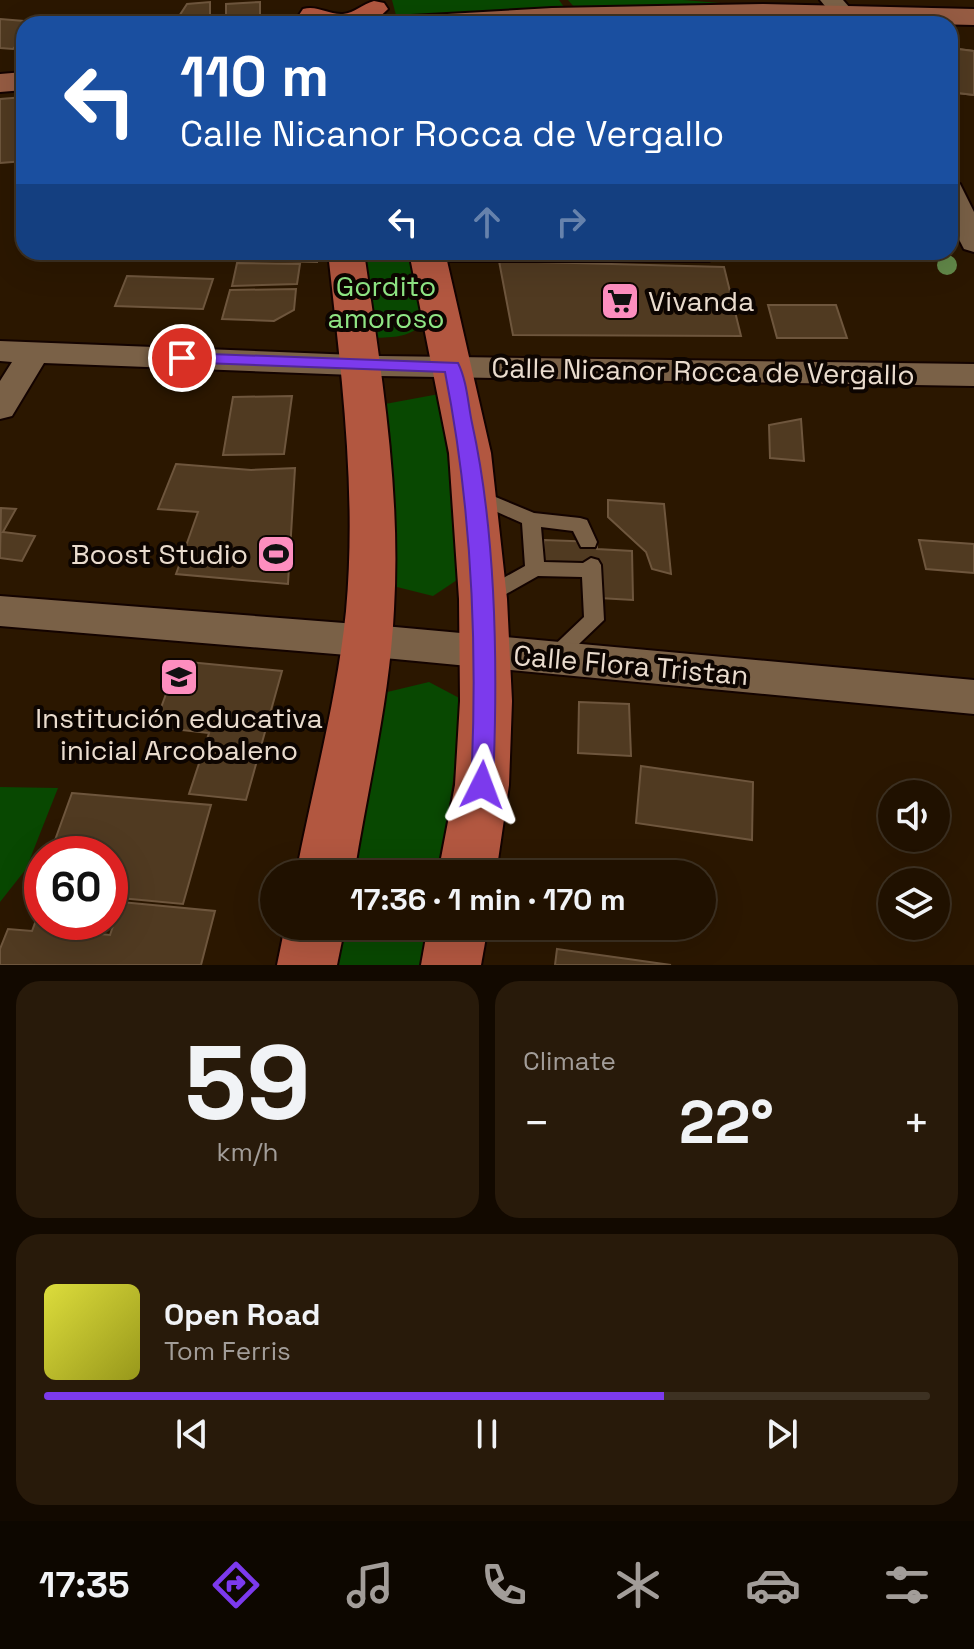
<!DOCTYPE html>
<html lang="en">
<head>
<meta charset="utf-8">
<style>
	body { margin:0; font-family:"Space Grotesk",sans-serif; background:#281a0a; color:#f1f3f6; height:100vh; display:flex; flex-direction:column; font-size:30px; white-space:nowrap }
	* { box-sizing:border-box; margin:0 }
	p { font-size:26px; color:#a29d99 }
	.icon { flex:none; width:44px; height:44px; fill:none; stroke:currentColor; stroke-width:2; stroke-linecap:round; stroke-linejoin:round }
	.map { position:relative; height:965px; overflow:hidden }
	.details { display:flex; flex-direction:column; gap:16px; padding:16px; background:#120900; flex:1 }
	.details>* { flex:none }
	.guide { position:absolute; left:16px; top:16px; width:942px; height:244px; border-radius:24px; box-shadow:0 8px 32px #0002,0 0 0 2px #3d3122; background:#1a4fa0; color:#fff; overflow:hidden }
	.fabs { position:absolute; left:878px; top:780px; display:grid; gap:16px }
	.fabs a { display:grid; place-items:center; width:72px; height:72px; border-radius:50%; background:#201100; box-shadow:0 8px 32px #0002,0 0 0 2px #3d3122; font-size:40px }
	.speed { position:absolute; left:24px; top:836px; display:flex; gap:16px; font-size:40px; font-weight:700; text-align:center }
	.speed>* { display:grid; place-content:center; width:104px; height:104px; border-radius:50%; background:#201100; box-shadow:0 8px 32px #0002,0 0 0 2px #3d3122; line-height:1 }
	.speed .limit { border:12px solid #d22; background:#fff; color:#111 }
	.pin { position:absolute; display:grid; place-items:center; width:68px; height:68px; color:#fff; margin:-34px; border:4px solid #fff; border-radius:50%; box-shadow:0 2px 8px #0007 }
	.me { position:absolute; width:88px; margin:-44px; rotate:3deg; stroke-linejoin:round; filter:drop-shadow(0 0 6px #0008) }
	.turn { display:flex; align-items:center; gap:28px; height:168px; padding:0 32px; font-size:36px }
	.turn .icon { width:104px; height:104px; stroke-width:2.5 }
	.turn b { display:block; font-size:56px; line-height:68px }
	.lanes { display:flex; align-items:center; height:76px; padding:0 32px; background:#0003; justify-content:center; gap:40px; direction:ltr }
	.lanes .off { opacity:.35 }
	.big { font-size:60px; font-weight:700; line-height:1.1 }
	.details .card { flex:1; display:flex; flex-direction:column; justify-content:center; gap:12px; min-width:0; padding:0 28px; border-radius:24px; background:#281a0a }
	.details .dial { align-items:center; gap:0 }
	.dial b { font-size:104px; line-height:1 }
	.song { display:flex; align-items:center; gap:24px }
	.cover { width:96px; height:96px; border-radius:12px; background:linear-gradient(135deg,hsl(60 70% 55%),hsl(60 70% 35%)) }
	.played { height:8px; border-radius:4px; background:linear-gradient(90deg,#7c3aed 70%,#3d3122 70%) }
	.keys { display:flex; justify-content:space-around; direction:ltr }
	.heat { display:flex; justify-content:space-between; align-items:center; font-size:44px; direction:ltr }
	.details .tiles { flex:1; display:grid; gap:16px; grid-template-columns:1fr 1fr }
	.card:last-child { grid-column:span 2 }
	.trip { position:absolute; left:260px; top:860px; width:456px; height:80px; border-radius:40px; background:#201100; box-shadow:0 8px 32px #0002,0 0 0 2px #3d3122; font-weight:700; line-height:80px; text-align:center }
	.dock { display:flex; height:128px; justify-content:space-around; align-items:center; background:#0d0700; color:#a29d99 }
	.dock .icon { width:56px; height:56px }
	.dock .active { color:#7c3aed }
	.dock b { font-size:36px; color:#f1f3f6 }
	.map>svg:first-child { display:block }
	.green { fill:#084801 }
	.building { fill:#503a21; stroke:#6e563d; stroke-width:2 }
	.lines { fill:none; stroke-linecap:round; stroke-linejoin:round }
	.lane-casing { stroke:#130300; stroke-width:4 }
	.street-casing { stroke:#130300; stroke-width:4 }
	.secondary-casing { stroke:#130300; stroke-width:4 }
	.primary-casing { stroke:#130300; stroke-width:4 }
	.lane { fill:#7a6147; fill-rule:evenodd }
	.street { fill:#7a6147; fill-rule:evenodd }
	.secondary { fill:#965c43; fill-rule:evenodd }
	.primary { fill:#b25740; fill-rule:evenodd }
	.tree { fill:#628849 }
	.route { fill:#7c3aed; stroke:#51269a; stroke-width:2 }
	.labels { text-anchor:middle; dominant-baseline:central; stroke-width:8; stroke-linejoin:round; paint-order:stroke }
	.park-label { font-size:28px; fill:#8fe584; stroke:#0d0501 }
	.poi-label { font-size:28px; fill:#eadcce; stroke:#0d0501; text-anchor:start }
	.street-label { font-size:28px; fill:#eadcce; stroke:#0d0501 }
</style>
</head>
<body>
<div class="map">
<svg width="974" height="965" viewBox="0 0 974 965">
	<rect width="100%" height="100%" fill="#2b1700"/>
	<g class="green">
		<path d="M392 0H559L564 7 397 19Z"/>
		<path d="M568 0H683L783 8H575Z"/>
		<path d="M615 17H830L835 24H498Z"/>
		<path d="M345 252H410L425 321C411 338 394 337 373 338Z"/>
		<path d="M439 394 463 576 433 596 397 587 385 404Z"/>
		<path d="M429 682 465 701 439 874H347L383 693Z"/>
		<path d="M0 787 58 788 26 869 0 902Z"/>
		<path d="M337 926H431L425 965H330Z"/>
	</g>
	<g class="building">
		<path d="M210 2V22L174 24 187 4Z"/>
		<path d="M260 2V18L226 21V4Z"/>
		<path d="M0 19 37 22 24 24V37L13 49 0 48Z"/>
		<path d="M950 48 974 51V95L950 92Z"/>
		<path d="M950 48 974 51V95L950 92Z"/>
		<path d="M24 97V161L0 163V99Z"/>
		<path d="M186 252H317V262L184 259Z"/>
		<path d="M499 261 724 267 741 336 513 335Z"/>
		<path d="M237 263 300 264 297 284 232 286Z"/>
		<path d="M127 276 213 279 203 309 115 306Z"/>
		<path d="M296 289 294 310 274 321 222 319 230 290Z"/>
		<path d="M768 305H836L847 338H777Z"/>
		<path d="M292 396 284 454 223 455 233 397Z"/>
		<path d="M801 419 804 461 770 458 769 425Z"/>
		<path d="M176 464 251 470 295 468 288 584 176 574 198 512 158 509Z"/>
		<path d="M608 500 664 504 671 574 652 569 646 552 608 517Z"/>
		<path d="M1 508 16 509 3 532 35 536 22 561 0 558Z"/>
		<path d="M544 540 597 542V549L632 551 633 600 599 598V566L543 563Z"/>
		<path d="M919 540 974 544V573L926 569Z"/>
		<path d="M178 661 282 671 246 800 189 794 209 733 154 727Z"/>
		<path d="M579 702 629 704 631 756 578 753Z"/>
		<path d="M641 766 753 782 752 840 636 823Z"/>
		<path d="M72 793 211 805 183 904 110 897V854H50Z"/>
		<path d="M121 902 215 911 201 965H0V949L8 929 32 931 42 904V922H82L79 932 110 935Z"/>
		<path d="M557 949 671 965H555Z"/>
	</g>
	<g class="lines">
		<g class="lane-casing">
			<g id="lane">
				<path d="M725 252 709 261H428L421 257 428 253Z"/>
				<path d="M474 488 534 513 580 518 587 520 597 542 595 547H581L573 531 541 527 544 562 583 563 591 558 598 560 601 565 604 620 559 663 552 665 545 663 542 657 584 617 582 577 538 576 492 602H478L475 597 478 592 525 566 522 523 468 499 465 494Z"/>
			</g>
		</g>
		<g class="street-casing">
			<g id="street">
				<path d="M820 0H843L864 24H840Z"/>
				<path d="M950 182 960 184 974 212V252L964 249 950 222Z"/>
				<path d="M0 341 380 356 974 364V386L380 376 44 363 12 416 0 419V381L12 362 0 361Z"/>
				<path d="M0 596 395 627 974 680V714L395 659 0 626Z"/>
			</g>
		</g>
		<g class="secondary-casing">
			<g id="secondary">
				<path d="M763 4 974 9V25L763 20 397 24 401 18 411 16 552 8Z"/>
				<path d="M24 72V90L0 92V74Z"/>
			</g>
		</g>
		<g class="primary-casing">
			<g id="primary">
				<path d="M374 1 384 3 388 9 372 24H309L299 15 303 9C318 5 328 15 343 14 355 13 362 4 374 1Z"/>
				<path d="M328 252H364C381 370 401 490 394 609 390 698 368 786 354 874H296C313 786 337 699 346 611 357 491 341 371 328 252Z"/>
				<path d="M409 252H445L491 453 507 599 512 701 509 785 496 874H438L455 785 460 701 459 599 449 453Z"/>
				<path d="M285 926H345L337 965H277Z"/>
				<path d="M428 926H488L481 965H421Z"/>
			</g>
		</g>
		<use href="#lane" class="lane"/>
		<use href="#street" class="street"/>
		<use href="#secondary" class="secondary"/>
		<use href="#primary" class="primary"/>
	</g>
	<circle class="tree" cx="947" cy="265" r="10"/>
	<path class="route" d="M182 353 458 363C467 381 468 404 472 423 497 536 498 669 493 785L490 792 482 794 474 792 471 785C478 646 472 508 445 372L176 362 174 358Z"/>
	<defs>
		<g id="supermarket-square" transform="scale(2)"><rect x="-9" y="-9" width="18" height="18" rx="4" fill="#fd8ebf" stroke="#0d0501"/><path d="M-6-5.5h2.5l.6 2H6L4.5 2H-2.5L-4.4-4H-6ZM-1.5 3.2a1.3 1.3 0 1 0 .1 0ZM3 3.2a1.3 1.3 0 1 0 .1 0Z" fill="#111"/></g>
		<g id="stadium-square" transform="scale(2)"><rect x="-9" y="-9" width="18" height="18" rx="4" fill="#fd8ebf" stroke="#0d0501"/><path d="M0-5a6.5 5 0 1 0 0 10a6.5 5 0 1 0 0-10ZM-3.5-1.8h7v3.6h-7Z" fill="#111"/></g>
		<g id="school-square" transform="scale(2)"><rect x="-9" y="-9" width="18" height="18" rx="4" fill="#fd8ebf" stroke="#0d0501"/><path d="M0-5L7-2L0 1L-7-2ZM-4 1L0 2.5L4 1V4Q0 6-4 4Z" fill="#111"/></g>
	</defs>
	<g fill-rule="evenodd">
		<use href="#supermarket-square" x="620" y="301"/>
		<use href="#stadium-square" x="276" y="554"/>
		<use href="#school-square" x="179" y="677"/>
	</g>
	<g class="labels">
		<g class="park-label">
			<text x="386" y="286">Gordito<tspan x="386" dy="32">amoroso</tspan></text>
		</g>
		<g class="poi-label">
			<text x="648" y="301">Vivanda</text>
			<text x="248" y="554" text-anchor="end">Boost Studio</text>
			<text x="179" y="718" text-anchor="middle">Institución educativa<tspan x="179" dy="32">inicial Arcobaleno</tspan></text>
		</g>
		<g class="street-label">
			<text transform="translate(703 371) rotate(1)">Calle Nicanor Rocca de Vergallo</text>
			<text transform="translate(631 665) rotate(5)">Calle Flora Tristan</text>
		</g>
	</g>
</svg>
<div class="fabs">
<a><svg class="icon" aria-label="sound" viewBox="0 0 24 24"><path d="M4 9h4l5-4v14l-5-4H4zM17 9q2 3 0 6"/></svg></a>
<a><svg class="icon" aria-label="layers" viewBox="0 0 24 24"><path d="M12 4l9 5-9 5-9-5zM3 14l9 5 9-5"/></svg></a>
</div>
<div class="speed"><div class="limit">60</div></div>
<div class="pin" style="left:182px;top:358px;background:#d93025"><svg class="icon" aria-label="arrive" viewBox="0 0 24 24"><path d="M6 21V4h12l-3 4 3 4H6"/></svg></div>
<svg class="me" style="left:482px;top:785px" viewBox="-20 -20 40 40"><path d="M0-17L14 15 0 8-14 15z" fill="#7c3aed" stroke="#fff" stroke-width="4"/></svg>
<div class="trip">17:36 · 1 min · 170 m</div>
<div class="guide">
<div class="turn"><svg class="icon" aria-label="left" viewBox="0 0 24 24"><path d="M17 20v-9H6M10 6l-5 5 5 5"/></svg><div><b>110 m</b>Calle Nicanor Rocca de Vergallo</div></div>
<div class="lanes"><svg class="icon" aria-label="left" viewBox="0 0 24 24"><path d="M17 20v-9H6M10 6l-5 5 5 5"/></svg><svg class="icon off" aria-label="ahead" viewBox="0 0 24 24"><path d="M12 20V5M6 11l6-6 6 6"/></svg><svg class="icon off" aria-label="right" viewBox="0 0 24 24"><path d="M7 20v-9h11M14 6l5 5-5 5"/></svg></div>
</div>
</div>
<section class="details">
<div class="tiles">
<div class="card dial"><b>59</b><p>km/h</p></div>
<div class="card"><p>Climate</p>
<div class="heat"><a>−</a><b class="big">22°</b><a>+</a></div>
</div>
<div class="card">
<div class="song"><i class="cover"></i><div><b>Open Road</b><p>Tom Ferris</p></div></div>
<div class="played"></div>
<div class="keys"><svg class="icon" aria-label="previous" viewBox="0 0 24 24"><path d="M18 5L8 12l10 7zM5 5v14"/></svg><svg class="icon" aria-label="pause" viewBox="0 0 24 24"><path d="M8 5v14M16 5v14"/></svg><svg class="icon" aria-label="next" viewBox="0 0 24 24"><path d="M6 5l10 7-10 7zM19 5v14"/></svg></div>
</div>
</div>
</section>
<nav class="dock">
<b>17:35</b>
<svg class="icon active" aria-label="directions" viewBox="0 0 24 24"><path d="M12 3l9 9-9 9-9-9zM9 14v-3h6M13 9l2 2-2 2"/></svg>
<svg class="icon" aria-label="music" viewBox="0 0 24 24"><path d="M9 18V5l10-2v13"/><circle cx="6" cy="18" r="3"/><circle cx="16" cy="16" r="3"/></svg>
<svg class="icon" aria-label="phone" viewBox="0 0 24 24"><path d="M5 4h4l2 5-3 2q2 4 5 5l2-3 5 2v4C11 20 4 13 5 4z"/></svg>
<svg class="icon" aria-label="climate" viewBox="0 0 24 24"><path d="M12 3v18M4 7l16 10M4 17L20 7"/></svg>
<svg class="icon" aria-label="car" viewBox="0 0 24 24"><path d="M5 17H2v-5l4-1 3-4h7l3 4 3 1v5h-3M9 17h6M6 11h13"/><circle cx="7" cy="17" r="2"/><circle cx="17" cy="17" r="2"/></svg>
<svg class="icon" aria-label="filters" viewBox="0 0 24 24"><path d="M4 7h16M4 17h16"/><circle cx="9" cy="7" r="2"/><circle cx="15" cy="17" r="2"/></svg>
</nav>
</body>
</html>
